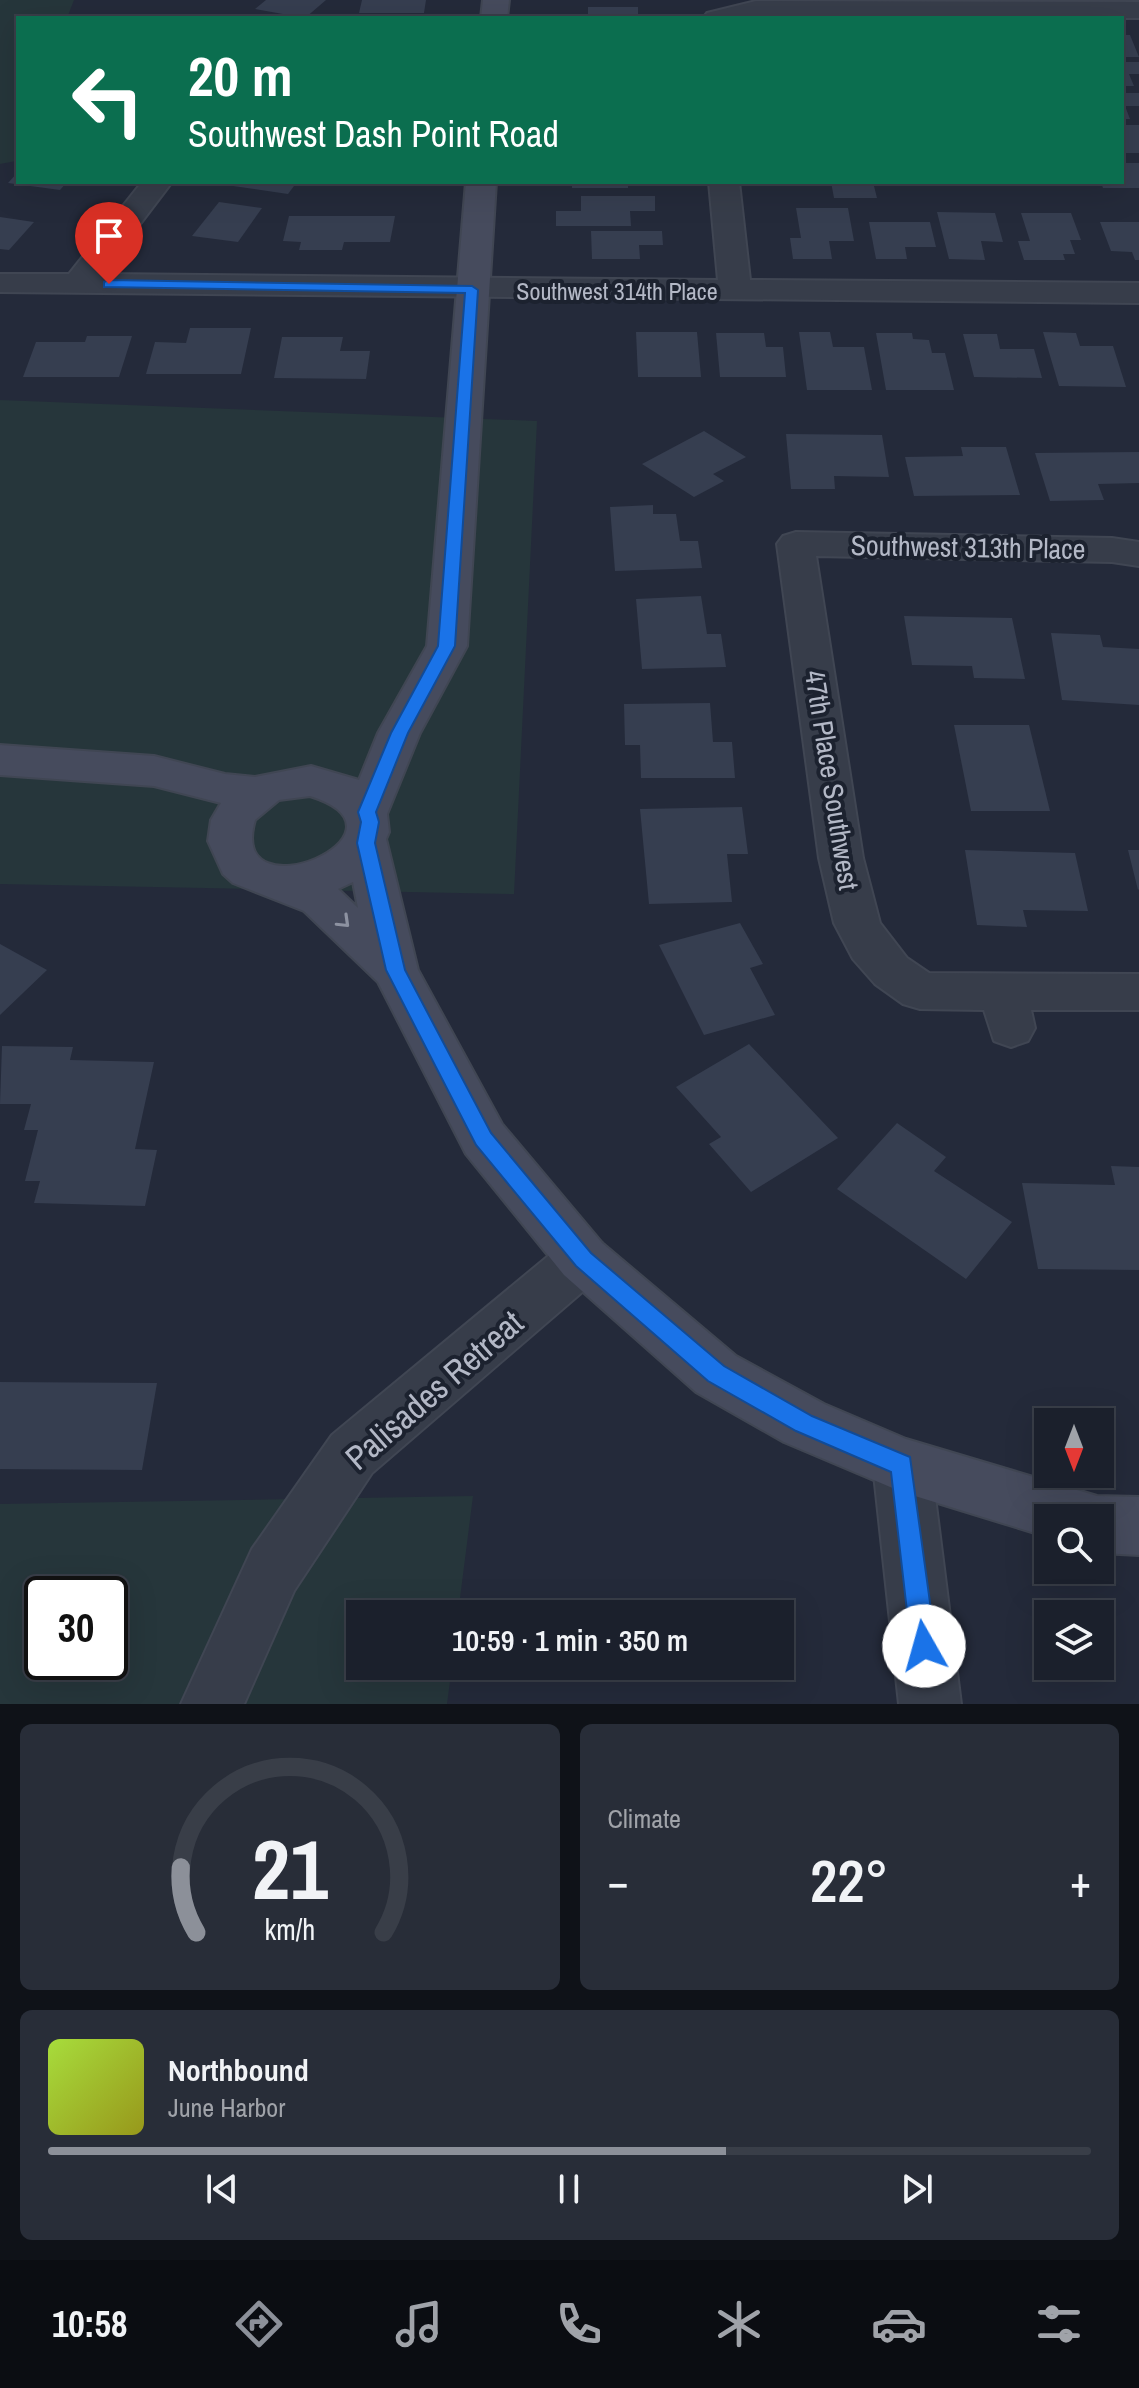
<!DOCTYPE html>
<html lang="en">
<head>
<meta charset="utf-8">
<style>
	body { margin:0; font-family:"Archivo Narrow",sans-serif; background:#282d38; color:#f1f3f6; height:100vh; display:flex; flex-direction:column; font-size:30px; white-space:nowrap }
	* { box-sizing:border-box; margin:0 }
	p { font-size:26px; color:#a0a3a9 }
	.icon { flex:none; width:44px; height:44px; fill:none; stroke:currentColor; stroke-width:2; stroke-linecap:round; stroke-linejoin:round }
	.map { position:relative; height:1704px; overflow:hidden }
	.details { display:flex; flex-direction:column; gap:20px; padding:20px; background:#0f1218; flex:1 }
	.details>* { flex:none }
	.top-card { position:absolute; left:16px; top:16px; width:1108px; height:168px; border-radius:0px; box-shadow:0 8px 32px #0002,0 0 0 2px #393e48; background:#0b6e4f; color:#fff; overflow:hidden }
	.needle { width:52px; rotate:180deg }
	.buttons { position:absolute; left:1034px; top:1408px; display:grid; gap:16px }
	.buttons a { display:grid; place-items:center; width:80px; height:80px; border-radius:0px; background:#1b202c; box-shadow:0 8px 32px #0002,0 0 0 2px #393e48; font-size:40px }
	.speed { position:absolute; left:24px; top:1576px; display:flex; gap:16px; font-size:40px; font-weight:700; text-align:center }
	.speed>* { display:grid; place-content:center; width:104px; height:104px; border-radius:50%; background:#1b202c; box-shadow:0 8px 32px #0002,0 0 0 2px #393e48; line-height:1 }
	.speed .limit { border:4px solid #111; border-radius:12px; background:#fff; color:#111 }
	.pin { position:absolute; display:grid; place-items:center; width:68px; height:68px; color:#fff; margin:-82px -34px; border-radius:50% 50% 50% 0; rotate:-45deg; box-shadow:0 0 8px #0007 }
	.pin .icon { rotate:45deg }
	.me { position:absolute; width:88px; margin:-44px; rotate:353deg; stroke-linejoin:round; filter:drop-shadow(0 0 6px #0008) }
	.turn { display:flex; align-items:center; gap:28px; height:168px; padding:0 40px; font-size:36px }
	.turn .icon { width:104px; height:104px; stroke-width:2.5 }
	.turn b { display:block; font-size:56px; line-height:68px }
	.big { font-size:60px; font-weight:600; line-height:1.1 }
	.details .tile { flex:1; display:flex; flex-direction:column; justify-content:center; gap:12px; min-width:0; padding:0 28px; border-radius:12px; background:#282d38 }
	.details .dial { align-items:center; gap:0 }
	.dial svg { height:208px; overflow:visible; fill:none; stroke:#393e48; stroke-width:7; stroke-linecap:round; text-anchor:middle }
	.dial text { fill:#f1f3f6; stroke:none }
	.song { display:flex; align-items:center; gap:24px }
	.cover { width:96px; height:96px; border-radius:12px; background:linear-gradient(135deg,hsl(80 70% 55%),hsl(60 70% 35%)) }
	.played { height:8px; border-radius:4px; background:linear-gradient(90deg,#8c9099 65%,#393e48 65%) }
	.keys { display:flex; justify-content:space-around; direction:ltr }
	.heat { display:flex; justify-content:space-between; align-items:center; font-size:44px; direction:ltr }
	.details .tiles { flex:1; display:grid; gap:20px; grid-template-columns:1fr 1fr }
	.tile:last-child { grid-column:span 2 }
	.trip { position:absolute; left:346px; top:1600px; width:448px; height:80px; border-radius:0px; background:#1b202c; box-shadow:0 8px 32px #0002,0 0 0 2px #393e48; font-weight:600; line-height:80px; text-align:center }
	.menu { display:flex; height:128px; justify-content:space-around; align-items:center; background:#0b0d12; color:#a0a3a9 }
	.menu .icon { width:56px; height:56px }
	.menu .selected { color:#8c9099 }
	.menu b { font-size:36px; color:#f1f3f6 }
	.map>svg:first-child { display:block }
	.green { fill:#26363b; fill-rule:evenodd }
	.building { fill:#363e50 }
	.lines { fill:none; stroke-linecap:round; stroke-linejoin:round }
	.minor-casing { stroke:#404653; stroke-width:4 }
	.secondary-casing { stroke:#404653; stroke-width:4 }
	.minor { fill:#373d4a; fill-rule:evenodd }
	.secondary { fill:#464b5d; fill-rule:evenodd }
	.oneway { stroke:#8d92a1 }
	.route { fill:#1a73e8; stroke:#114b97; stroke-width:2 }
	.labels { text-anchor:middle; dominant-baseline:central; stroke-width:8; stroke-linejoin:round; paint-order:stroke }
	.far-street-label { font-size:24px; fill:#b3b8c6; stroke:#1c222f }
	.street-label { font-size:28px; fill:#b3b8c6; stroke:#1c222f }
	.near-street-label { font-size:34px; fill:#b3b8c6; stroke:#1c222f }
</style>
</head>
<body>
<div class="map">
<svg width="1139" height="1704" viewBox="0 0 1139 1704">
	<rect width="100%" height="100%" fill="#242a3a"/>
	<g class="green">
		<path d="M0 0H74L67 18H18V156L16 161 0 164Z"/>
		<path d="M0 400 537 421 514 894 0 884Z"/>
		<path d="M473 1496 458 1614H360V1666H452L447 1704H0V1504ZM42 1594H110V1662H42Z"/>
	</g>
	<g class="building">
		<path d="M266 0H326L305 18 255 9Z"/>
		<path d="M362 0H426L424 13H359Z"/>
		<path d="M588 7H638V14H649V18H588Z"/>
		<path d="M1122 35H1130L1139 57H1122Z"/>
		<path d="M1122 62H1139V74H1129L1134 86H1122Z"/>
		<path d="M1122 93H1139V106H1125L1130 119H1122Z"/>
		<rect x="1122" y="125" width="17" height="28"/>
		<path d="M1122 163H1139V188H1103L1101 182H1122Z"/>
		<path d="M18 172V182H67L60 190 8 183Z"/>
		<path d="M229 182H297L288 194 226 185Z"/>
		<rect x="572" y="182" width="56" height="6"/>
		<path d="M831 182H873L877 198H834Z"/>
		<path d="M581 196H655V211H630L631 226H556V211H581Z"/>
		<path d="M219 202 262 208 238 242 192 236Z"/>
		<path d="M796 208H848L854 241H829L832 259H793L790 238H801Z"/>
		<path d="M937 212 995 213 1003 242 981 241 985 260 949 259Z"/>
		<path d="M1021 213H1071L1081 240H1070L1075 254H1063L1065 260H1024L1018 241H1030Z"/>
		<path d="M289 216H395L390 242H344L342 250H299L301 242 283 241Z"/>
		<path d="M0 217 34 222 9 250 0 249Z"/>
		<path d="M869 222H930L936 247H905L907 259H876Z"/>
		<path d="M1100 222H1139V260H1135L1132 252 1111 251Z"/>
		<path d="M591 231H662L663 245H639L640 259H592Z"/>
		<path d="M190 328H251L241 374H146L155 342 186 343Z"/>
		<path d="M636 332H697L701 377H638Z"/>
		<path d="M799 332H830L833 347H864L872 390H807Z"/>
		<path d="M1043 332 1076 333 1080 346H1113L1126 387 1059 386Z"/>
		<path d="M716 333H764L766 347H783L786 377H720Z"/>
		<path d="M876 333H912L913 339 929 340 932 353H945L954 390H886Z"/>
		<path d="M963 334H997L1000 349H1034L1042 378 974 377Z"/>
		<path d="M87 336H132L119 377H23L36 342H85Z"/>
		<path d="M282 337H343L340 351H370L366 379 274 378Z"/>
		<path d="M704 431 746 457 713 474 724 481 694 497 642 464Z"/>
		<path d="M786 434 882 435 889 477 834 476 835 489H791Z"/>
		<path d="M961 447H1006L1020 495 914 496 905 457 963 456Z"/>
		<path d="M1139 452V483L1098 484 1104 500 1050 501 1035 453Z"/>
		<path d="M653 505V514H676L680 541H698L702 568 615 571 610 507Z"/>
		<path d="M701 596 707 634H721L726 667 642 669 636 599Z"/>
		<path d="M904 616 1012 618 1025 679 974 678 972 666 912 665Z"/>
		<path d="M1051 633 1100 635 1103 647 1139 649V705L1062 700Z"/>
		<path d="M710 703 713 742H732L735 778H641L640 745H625L624 704Z"/>
		<path d="M954 725H1029L1050 811H971Z"/>
		<path d="M742 807 748 854H727L732 902 649 904 640 809Z"/>
		<path d="M965 850 1075 853 1088 911 1023 910 1027 927 977 925Z"/>
		<path d="M1128 850H1139V889L1138 890Z"/>
		<path d="M740 923 763 964 750 968 775 1015 704 1035 659 945Z"/>
		<path d="M0 944 47 970 0 1015Z"/>
		<path d="M749 1044 838 1138 751 1192 709 1144 721 1137 676 1087Z"/>
		<path d="M2 1046 73 1047 70 1060 154 1062 135 1149 157 1150 145 1206 34 1203 40 1181H25L38 1130H24L31 1104H0Z"/>
		<path d="M897 1123 946 1157 934 1171 1012 1222 966 1279 837 1189Z"/>
		<path d="M1111 1166 1139 1167V1270L1038 1269 1022 1183 1115 1185Z"/>
		<path d="M0 1382 157 1383 142 1470 0 1469Z"/>
	</g>
	<g class="lines">
		<g class="minor-casing">
			<g id="minor">
				<path d="M756 1 1139 2V18H703L707 13Z"/>
				<path d="M142 182H172L102 274 718 280 709 182H739L750 280 1139 283V303L0 292V274H69Z"/>
				<path d="M796 532 1112 538 1139 542V566L1112 562 816 556 863 858 880 923 907 958 929 973 1139 974V1010H1031L1035 1028 1028 1041 1011 1047 994 1041 984 1010 920 1009 903 1004 875 984 853 959 834 923 819 858 777 544 783 536Z"/>
				<path d="M583 1236 602 1243 609 1259 602 1275 372 1473 294 1591 244 1704H181L252 1549 332 1435 564 1243Z"/>
				<path d="M902 1438 922 1446 931 1465 961 1704H899L873 1465 882 1446Z"/>
			</g>
		</g>
		<g class="secondary-casing">
			<g id="secondary">
				<path d="M483 0H509L507 18H481Z"/>
				<path d="M466 182H496L467 646 420 733 387 814 389 832 386 839 418 970 502 1124 602 1243 736 1356 824 1404 906 1439 1097 1496 1139 1497V1555L1100 1553V1518H1048V1537L902 1492 784 1442 696 1392 564 1275 466 1154 378 982 304 911 233 883 223 874 208 841 211 820 221 803 154 786 0 775V745L154 756 225 774 255 777 311 766 359 780 378 733 427 646ZM310 796C427 833 226 919 255 820L279 800ZM353 882 358 908 338 889Z"/>
			</g>
		</g>
		<use href="#minor" class="minor"/>
		<use href="#secondary" class="secondary"/>
	</g>
	<defs><path id="oneway-chevron" d="M-2-3.5L2.5 0L-2 3.5" fill="none" stroke-width="1.6" stroke-linecap="round" stroke-linejoin="round" transform="scale(2)"/></defs>
	<use class="oneway" href="#oneway-chevron" transform="translate(344 922) rotate(44)"/>
	<path class="route" d="M109 280 472 286 478 290 455 646 408 733 376 812 379 822 375 843 405 970 491 1133 591 1253 724 1366 812 1416 910 1457 936 1646 933 1655 924 1659 915 1655 911 1646 891 1472 796 1431 708 1381 576 1266 476 1145 386 970 357 843 361 822 358 812 391 733 438 646 465 293 104 287V282Z"/>
	<g class="labels">
		<g class="far-street-label">
			<text x="617" y="291">Southwest 314th Place</text>
		</g>
		<g class="street-label">
			<text transform="translate(968 547) rotate(1)">Southwest 313th Place</text>
			<text transform="translate(832 780) rotate(81)">47th Place Southwest</text>
		</g>
		<g class="near-street-label">
			<text transform="translate(434 1390) rotate(-41)">Palisades Retreat</text>
		</g>
	</g>
</svg>
<div class="buttons">
<a><svg class="needle" viewBox="-14 -14 28 28"><path d="M0-13l5 13h-10z" fill="#e53935"/><path d="M0 13l5-13h-10z" fill="#a0a3a9"/></svg></a>
<a><svg class="icon" aria-label="search" viewBox="0 0 24 24"><circle cx="10" cy="10" r="6"/><path d="M15 15l6 6"/></svg></a>
<a><svg class="icon" aria-label="layers" viewBox="0 0 24 24"><path d="M12 4l9 5-9 5-9-5zM3 14l9 5 9-5"/></svg></a>
</div>
<div class="speed"><div class="limit">30</div></div>
<div class="pin" style="left:109px;top:284px;background:#d93025"><svg class="icon" aria-label="arrive" viewBox="0 0 24 24"><path d="M6 21V4h12l-3 4 3 4H6"/></svg></div>
<svg class="me" style="left:924px;top:1646px" viewBox="-20 -20 40 40"><circle r="19" fill="#fff"/><path d="M0-13L10 11 0 6-10 11z" fill="#1a73e8"/></svg>
<div class="trip">10:59 · 1 min · 350 m</div>
<div class="top-card">
<div class="turn"><svg class="icon" aria-label="left" viewBox="0 0 24 24"><path d="M17 20v-9H6M10 6l-5 5 5 5"/></svg><div><b>20 m</b>Southwest Dash Point Road</div></div>
</div>
</div>
<section class="details">
<div class="tiles">
<div class="tile dial"><svg viewBox="0 0 100 80">
<path d="M14 69A42 42 0 1 1 86 69"/>
<path d="M14 69A42 42 0 0 1 8 44" stroke="#8c9099"/>
<text x="50" y="56" font-size="32" font-weight="700">21</text>
<text x="50" y="72" font-size="11">km/h</text>
</svg></div>
<div class="tile"><p>Climate</p>
<div class="heat"><a>−</a><b class="big">22°</b><a>+</a></div>
</div>
<div class="tile">
<div class="song"><i class="cover"></i><div><b>Northbound</b><p>June Harbor</p></div></div>
<div class="played"></div>
<div class="keys"><svg class="icon" aria-label="previous" viewBox="0 0 24 24"><path d="M18 5L8 12l10 7zM5 5v14"/></svg><svg class="icon" aria-label="pause" viewBox="0 0 24 24"><path d="M8 5v14M16 5v14"/></svg><svg class="icon" aria-label="next" viewBox="0 0 24 24"><path d="M6 5l10 7-10 7zM19 5v14"/></svg></div>
</div>
</div>
</section>
<nav class="menu">
<b>10:58</b>
<svg class="icon selected" aria-label="directions" viewBox="0 0 24 24"><path d="M12 3l9 9-9 9-9-9zM9 14v-3h6M13 9l2 2-2 2"/></svg>
<svg class="icon" aria-label="music" viewBox="0 0 24 24"><path d="M9 18V5l10-2v13"/><circle cx="6" cy="18" r="3"/><circle cx="16" cy="16" r="3"/></svg>
<svg class="icon" aria-label="phone" viewBox="0 0 24 24"><path d="M5 4h4l2 5-3 2q2 4 5 5l2-3 5 2v4C11 20 4 13 5 4z"/></svg>
<svg class="icon" aria-label="climate" viewBox="0 0 24 24"><path d="M12 3v18M4 7l16 10M4 17L20 7"/></svg>
<svg class="icon" aria-label="car" viewBox="0 0 24 24"><path d="M5 17H2v-5l4-1 3-4h7l3 4 3 1v5h-3M9 17h6M6 11h13"/><circle cx="7" cy="17" r="2"/><circle cx="17" cy="17" r="2"/></svg>
<svg class="icon" aria-label="filters" viewBox="0 0 24 24"><path d="M4 7h16M4 17h16"/><circle cx="9" cy="7" r="2"/><circle cx="15" cy="17" r="2"/></svg>
</nav>
</body>
</html>
